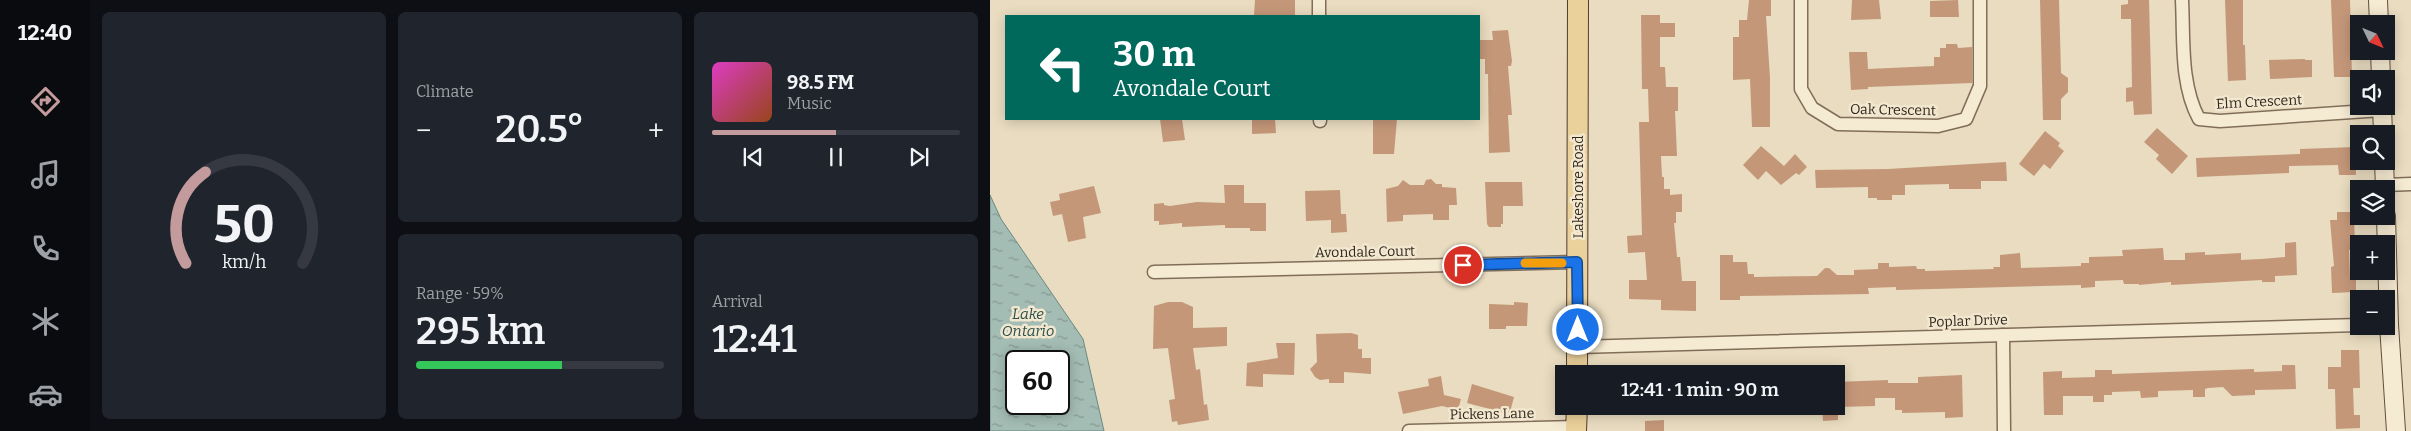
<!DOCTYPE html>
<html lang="en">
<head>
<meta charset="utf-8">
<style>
	body { margin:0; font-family:Bitter,serif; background:#20242c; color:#f1f3f6; height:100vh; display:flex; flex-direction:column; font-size:19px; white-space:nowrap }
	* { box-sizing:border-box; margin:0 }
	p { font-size:16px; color:#9ea1a6 }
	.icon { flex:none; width:28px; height:28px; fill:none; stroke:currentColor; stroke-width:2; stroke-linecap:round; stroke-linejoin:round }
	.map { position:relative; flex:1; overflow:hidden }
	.sheet { display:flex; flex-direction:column; gap:12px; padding:12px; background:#0d0f14; width:900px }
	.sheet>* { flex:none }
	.hud { position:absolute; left:15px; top:15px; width:475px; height:105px; border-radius:0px; box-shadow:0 2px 12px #0003; background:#00695c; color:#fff; overflow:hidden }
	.needle { width:32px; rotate:133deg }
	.buttons { position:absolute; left:1360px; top:15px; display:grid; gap:10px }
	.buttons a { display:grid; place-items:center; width:45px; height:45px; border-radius:0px; background:#171b24; box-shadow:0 2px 12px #0003; font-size:25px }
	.speed { position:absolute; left:15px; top:350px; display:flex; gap:10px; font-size:25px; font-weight:700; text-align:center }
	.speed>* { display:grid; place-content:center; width:65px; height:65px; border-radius:50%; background:#171b24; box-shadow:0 2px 12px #0003; line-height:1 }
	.speed .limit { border:2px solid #111; border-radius:8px; background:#fff; color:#111 }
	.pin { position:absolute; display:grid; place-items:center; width:42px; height:42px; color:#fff; margin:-21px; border:2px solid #fff; border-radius:50%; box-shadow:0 1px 5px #0007 }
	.me { position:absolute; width:55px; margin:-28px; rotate:0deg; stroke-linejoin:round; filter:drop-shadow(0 0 4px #0008) }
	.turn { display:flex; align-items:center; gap:18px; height:105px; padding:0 25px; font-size:22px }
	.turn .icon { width:65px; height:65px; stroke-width:2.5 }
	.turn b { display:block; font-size:35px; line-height:42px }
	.big { font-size:38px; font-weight:600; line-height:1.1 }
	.sheet .card { flex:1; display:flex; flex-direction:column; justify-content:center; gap:8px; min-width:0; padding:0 18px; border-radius:8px; background:#20242c }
	.sheet .dial { align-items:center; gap:0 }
	.dial svg { height:130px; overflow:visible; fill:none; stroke:#363941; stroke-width:7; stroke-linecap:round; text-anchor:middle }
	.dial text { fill:#f1f3f6; stroke:none }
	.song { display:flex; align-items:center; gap:15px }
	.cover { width:60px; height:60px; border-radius:8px; background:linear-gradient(135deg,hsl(310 70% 55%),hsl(20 70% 35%)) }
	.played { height:5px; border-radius:2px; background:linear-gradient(90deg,#c39b9d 50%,#363941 50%) }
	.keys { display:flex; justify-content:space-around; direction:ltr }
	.heat { display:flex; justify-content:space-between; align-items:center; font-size:28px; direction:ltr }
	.charge { height:8px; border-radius:4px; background:linear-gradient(90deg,#34c759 59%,#363941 0) }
	.sheet .tiles { flex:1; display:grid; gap:12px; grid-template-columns:repeat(3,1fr) }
	.card:first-child { grid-row:span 2 }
	.trip { position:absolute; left:565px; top:365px; width:290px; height:50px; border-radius:0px; background:#171b24; box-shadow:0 2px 12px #0003; font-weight:600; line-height:50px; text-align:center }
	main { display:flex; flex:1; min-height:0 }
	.menu { display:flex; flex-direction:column; width:90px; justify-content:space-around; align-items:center; background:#090b0e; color:#9ea1a6 }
	.menu .icon { width:35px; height:35px }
	.menu .current { color:#c39b9d }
	.menu b { font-size:22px; color:#f1f3f6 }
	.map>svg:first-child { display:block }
	.water { fill:url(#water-ripples); stroke:#6b8981; fill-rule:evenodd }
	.building { fill:#c49779 }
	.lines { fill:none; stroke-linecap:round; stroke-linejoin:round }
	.street-casing { stroke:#816e5a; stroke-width:15 }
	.secondary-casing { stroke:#634f3d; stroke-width:20 }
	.primary-casing { stroke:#4f3d2e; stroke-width:22 }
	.street { stroke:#f5ead2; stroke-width:12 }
	.secondary { stroke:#f5ead2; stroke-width:18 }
	.primary { stroke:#ead09a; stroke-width:20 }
	.route-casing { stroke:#114b97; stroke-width:12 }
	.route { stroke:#1a73e8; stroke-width:9 }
	.slow { stroke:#f59e0b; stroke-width:9 }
	.labels { text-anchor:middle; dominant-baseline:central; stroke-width:5; stroke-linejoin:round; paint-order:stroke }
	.street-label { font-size:14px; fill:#32271d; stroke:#f2e7cf }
	.water-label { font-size:15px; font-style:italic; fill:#2d504d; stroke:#f2e7cf }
</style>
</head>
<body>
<main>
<nav class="menu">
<b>12:40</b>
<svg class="icon current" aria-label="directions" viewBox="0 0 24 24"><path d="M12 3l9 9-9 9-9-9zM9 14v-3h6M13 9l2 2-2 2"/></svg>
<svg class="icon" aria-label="music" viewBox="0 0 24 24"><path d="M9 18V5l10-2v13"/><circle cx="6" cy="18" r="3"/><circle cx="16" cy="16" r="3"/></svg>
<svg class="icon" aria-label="phone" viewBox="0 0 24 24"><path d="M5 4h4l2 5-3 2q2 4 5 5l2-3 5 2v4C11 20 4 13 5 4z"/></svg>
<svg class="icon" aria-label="climate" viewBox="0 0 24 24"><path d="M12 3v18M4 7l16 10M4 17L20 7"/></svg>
<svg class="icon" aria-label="car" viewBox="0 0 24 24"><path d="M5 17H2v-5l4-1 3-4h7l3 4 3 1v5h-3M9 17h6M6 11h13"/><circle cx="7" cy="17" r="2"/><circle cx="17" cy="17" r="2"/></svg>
</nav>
<section class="sheet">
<div class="tiles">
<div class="card dial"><svg viewBox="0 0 100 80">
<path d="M14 69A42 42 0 1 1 86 69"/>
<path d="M14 69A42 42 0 0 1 26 13" stroke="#c39b9d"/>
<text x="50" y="56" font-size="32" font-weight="700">50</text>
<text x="50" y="72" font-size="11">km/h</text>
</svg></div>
<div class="card"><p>Climate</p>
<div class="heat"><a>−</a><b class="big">20.5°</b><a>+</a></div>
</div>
<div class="card">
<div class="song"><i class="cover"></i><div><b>98.5 FM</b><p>Music</p></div></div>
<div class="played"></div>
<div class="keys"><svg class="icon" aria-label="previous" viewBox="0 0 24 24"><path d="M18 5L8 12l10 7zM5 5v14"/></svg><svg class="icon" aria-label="pause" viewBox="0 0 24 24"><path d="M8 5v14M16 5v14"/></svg><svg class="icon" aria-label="next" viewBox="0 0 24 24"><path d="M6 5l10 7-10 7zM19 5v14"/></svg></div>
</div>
<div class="card"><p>Range · 59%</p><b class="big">295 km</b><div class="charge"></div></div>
<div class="card"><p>Arrival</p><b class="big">12:41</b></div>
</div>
</section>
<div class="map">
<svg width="1421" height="431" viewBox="0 0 1421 431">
	<defs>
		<pattern id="water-ripples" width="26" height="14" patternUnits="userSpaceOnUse" patternTransform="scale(1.25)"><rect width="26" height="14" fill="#a3bcb4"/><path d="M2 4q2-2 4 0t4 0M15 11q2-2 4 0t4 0" fill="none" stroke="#859992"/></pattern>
	</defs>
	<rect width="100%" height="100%" fill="#e9dcc0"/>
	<path class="water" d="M0 195 11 219 93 339 114 431H0ZM69 361V404H26V361Z"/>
	<g class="building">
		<path d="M265 0H305V16H264Z"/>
		<path d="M759 0H781V16H776L780 78V127H762L760 79 743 80V37H749V20H757Z"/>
		<path d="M862 0H889L891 19 861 20Z"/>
		<path d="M968 0 969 17H940V1Z"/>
		<path d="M1050 0H1069L1071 73 1078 78V92L1071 99V120H1053Z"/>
		<path d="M1138 0H1159L1162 114 1144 115 1143 101 1136 102V88L1142 87 1141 19H1131V5L1138 4Z"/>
		<path d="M1235 0H1253V45H1255L1256 80 1238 81Z"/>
		<path d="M1341 0H1360L1362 77H1344Z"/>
		<path d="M651 15H670V23H685V37H670V67H675L676 87H688V111H685L687 156H671L672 177H674V189H680V195L692 194V212H686V223H684L687 257H690L692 281H706V311L671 310V300L639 299V280H657L655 252 638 253 637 236 652 235 649 122H659L658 89H652Z"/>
		<path d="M518 30 522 61 521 66H518L522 115H518L520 152 499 153 498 74H495V59H489V40H503L502 31Z"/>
		<path d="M956 44H967L968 48 982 47V83L878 87V89L861 90 859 52H877L878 69 944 66V57H950V48H956Z"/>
		<path d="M1315 59V60H1322V77L1280 79 1279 60Z"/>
		<path d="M170 119H192L195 140 173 142Z"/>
		<path d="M262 119H285L286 133 262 134Z"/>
		<path d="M383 119H407L404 154H383Z"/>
		<path d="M1167 128 1198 156 1182 174 1166 159 1169 155 1154 142Z"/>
		<path d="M1055 131 1070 143 1068 146 1074 151 1060 169 1054 164 1044 176 1029 164Z"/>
		<path d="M771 146 794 166 805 154 817 167 809 175 806 173 791 185 776 171 768 180 753 165Z"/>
		<path d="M1365 147 1366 175H1349L1348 165 1299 166V173L1207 177 1206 158 1310 154V149Z"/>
		<path d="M1016 162 1017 181H991V189H959V184L915 185V195H902V200H887V198H878V187L826 188 825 170 898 169Z"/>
		<path d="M441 179 446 184H452V187L466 188 467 205H459V220H443V214L413 215V221L397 222 396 189 408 186 413 180 420 185H434L436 180Z"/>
		<path d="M495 182H532L533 206H513V224H511V227H499L497 224Z"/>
		<path d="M234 185H254V203H276V231H260V228H235V225L192 227V223L169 225V221H164V204L174 203V205L180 206 207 202 235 203Z"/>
		<path d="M104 186 111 213 93 217 96 238 78 242 72 214 63 216 60 202 70 200 69 194Z"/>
		<path d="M350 190 351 214H356L357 232 341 233V220L316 221 315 191Z"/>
		<path d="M1347 212H1364L1365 250H1359L1360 278H1366V292L1342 293 1341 267 1344 266 1340 220H1347Z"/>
		<path d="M1306 242 1307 275 1285 276V282H1272V280L1181 285V282L1149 285V284H1134L1133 280 1105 281V287L1091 288V285L906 290V287L878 288 879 294 750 296V300H730V255H743V262H757L758 274H764V277L827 276 835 268H839L847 275H864V270L888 269V263H899V267L926 266 927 269H935V271L1004 269 1003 267H1010V255L1030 253 1031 268 1091 266V263H1099V257L1133 256 1132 250 1173 248 1174 260H1195V253L1215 252V255L1251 253V260L1271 259 1295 257V243Z"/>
		<path d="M178 302H192L203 307V328L237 327V346L203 348 206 370 210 369 214 405 217 404 219 420 188 425 187 421 182 422 179 400 185 399 178 348 163 349 164 306Z"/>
		<path d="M524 302 538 303 537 326H516V329H499V304L524 305Z"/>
		<path d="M361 333 368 335V349H372V358H381V374L354 372V383H339V379L330 380 325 377 320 369 327 362 326 334Z"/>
		<path d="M286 343H305L304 375 273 374V387L256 386 257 363 288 358Z"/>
		<path d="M1351 350H1369L1370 388H1363L1364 415H1370V428L1346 429 1345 389H1338V367H1351Z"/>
		<path d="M1292 365H1305L1306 389 1265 390V395L1242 396 1233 387 1218 388 1215 389V397H1203V390L1168 391V397L1151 398 1150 391 1122 392V395H1114V402H1103V396H1073V415H1054L1053 372 1072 371V378L1105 377V370H1122V374L1264 369V372L1292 371Z"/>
		<path d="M972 375 973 417 955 418V412L912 413V410H905V398H885V406L848 407V420L833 421 832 406H846V382L898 380V383H928V377Z"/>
		<path d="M451 376 454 395 471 399 468 410 452 406 413 414 408 392 439 386 438 379Z"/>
		<path d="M482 384 524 397 520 412 516 411 515 413 477 403Z"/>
		<path d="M674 420V431H655V421Z"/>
	</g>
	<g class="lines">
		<g class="street-casing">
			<g id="street">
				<path d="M329 0V16"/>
				<path d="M811 0V89L822 108 848 124 948 126 976 119 990 86V0"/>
				<path d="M1192 0C1194 39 1190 84 1209 119L1230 121 1392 110"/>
				<path d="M330 119V121"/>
				<path d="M1395 185 1421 184"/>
				<path d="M164 272 587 262"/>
				<path d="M1013 335 1014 431"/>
				<path d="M588 347 1369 325"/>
				<path d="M419 431 586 427"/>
			</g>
		</g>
		<g class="secondary-casing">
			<g id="secondary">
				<path d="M1388 0 1389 24"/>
				<path d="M1390 51 1391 79"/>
				<path d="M1392 106 1393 134"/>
				<path d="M1394 161 1395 189"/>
				<path d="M1396 216 1399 325 1406 431"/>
			</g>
		</g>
		<g class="primary-casing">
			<g id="primary">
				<path d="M587 374 588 0"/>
				<path d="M586 431 587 406"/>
			</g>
		</g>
		<use href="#street" class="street"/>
		<use href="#secondary" class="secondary"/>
		<use href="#primary" class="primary"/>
	</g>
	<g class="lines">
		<g class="route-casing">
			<path id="route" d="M473 265 587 262 588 330"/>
		</g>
		<use href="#route" class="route"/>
		<path class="slow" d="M535 263H572"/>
	</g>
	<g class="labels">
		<g class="street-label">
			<text transform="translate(1269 102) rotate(-3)">Elm Crescent</text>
			<text transform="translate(903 110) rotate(1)">Oak Crescent</text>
			<text transform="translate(588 187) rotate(-90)">Lakeshore Road</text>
			<text transform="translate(375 252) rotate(-1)">Avondale Court</text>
			<text transform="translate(978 321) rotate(-2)">Poplar Drive</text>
			<text transform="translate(502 414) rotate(-1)">Pickens Lane</text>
		</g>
		<g class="water-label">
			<text x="38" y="314">Lake<tspan x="38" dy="17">Ontario</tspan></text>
		</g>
	</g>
</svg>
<div class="buttons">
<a><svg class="needle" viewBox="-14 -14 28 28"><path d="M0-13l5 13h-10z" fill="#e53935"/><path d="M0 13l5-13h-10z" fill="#9ea1a6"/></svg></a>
<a><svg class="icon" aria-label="sound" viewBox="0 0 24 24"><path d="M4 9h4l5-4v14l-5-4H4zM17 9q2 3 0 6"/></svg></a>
<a><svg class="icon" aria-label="search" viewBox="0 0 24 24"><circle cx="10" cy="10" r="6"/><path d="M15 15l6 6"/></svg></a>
<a><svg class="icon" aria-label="layers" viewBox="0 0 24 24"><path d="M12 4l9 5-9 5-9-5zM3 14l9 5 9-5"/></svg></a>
<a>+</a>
<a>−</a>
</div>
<div class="speed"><div class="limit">60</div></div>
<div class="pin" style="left:473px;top:265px;background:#d93025"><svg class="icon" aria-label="arrive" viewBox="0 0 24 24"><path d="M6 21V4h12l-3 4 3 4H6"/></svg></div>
<svg class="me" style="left:588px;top:330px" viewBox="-20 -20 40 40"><circle r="17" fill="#1a73e8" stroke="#fff" stroke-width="3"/><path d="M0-11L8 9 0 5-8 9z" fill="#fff"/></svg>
<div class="trip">12:41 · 1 min · 90 m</div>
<div class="hud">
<div class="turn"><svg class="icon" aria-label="left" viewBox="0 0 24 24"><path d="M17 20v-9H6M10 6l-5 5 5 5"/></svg><div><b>30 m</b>Avondale Court</div></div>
</div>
</div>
</main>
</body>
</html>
